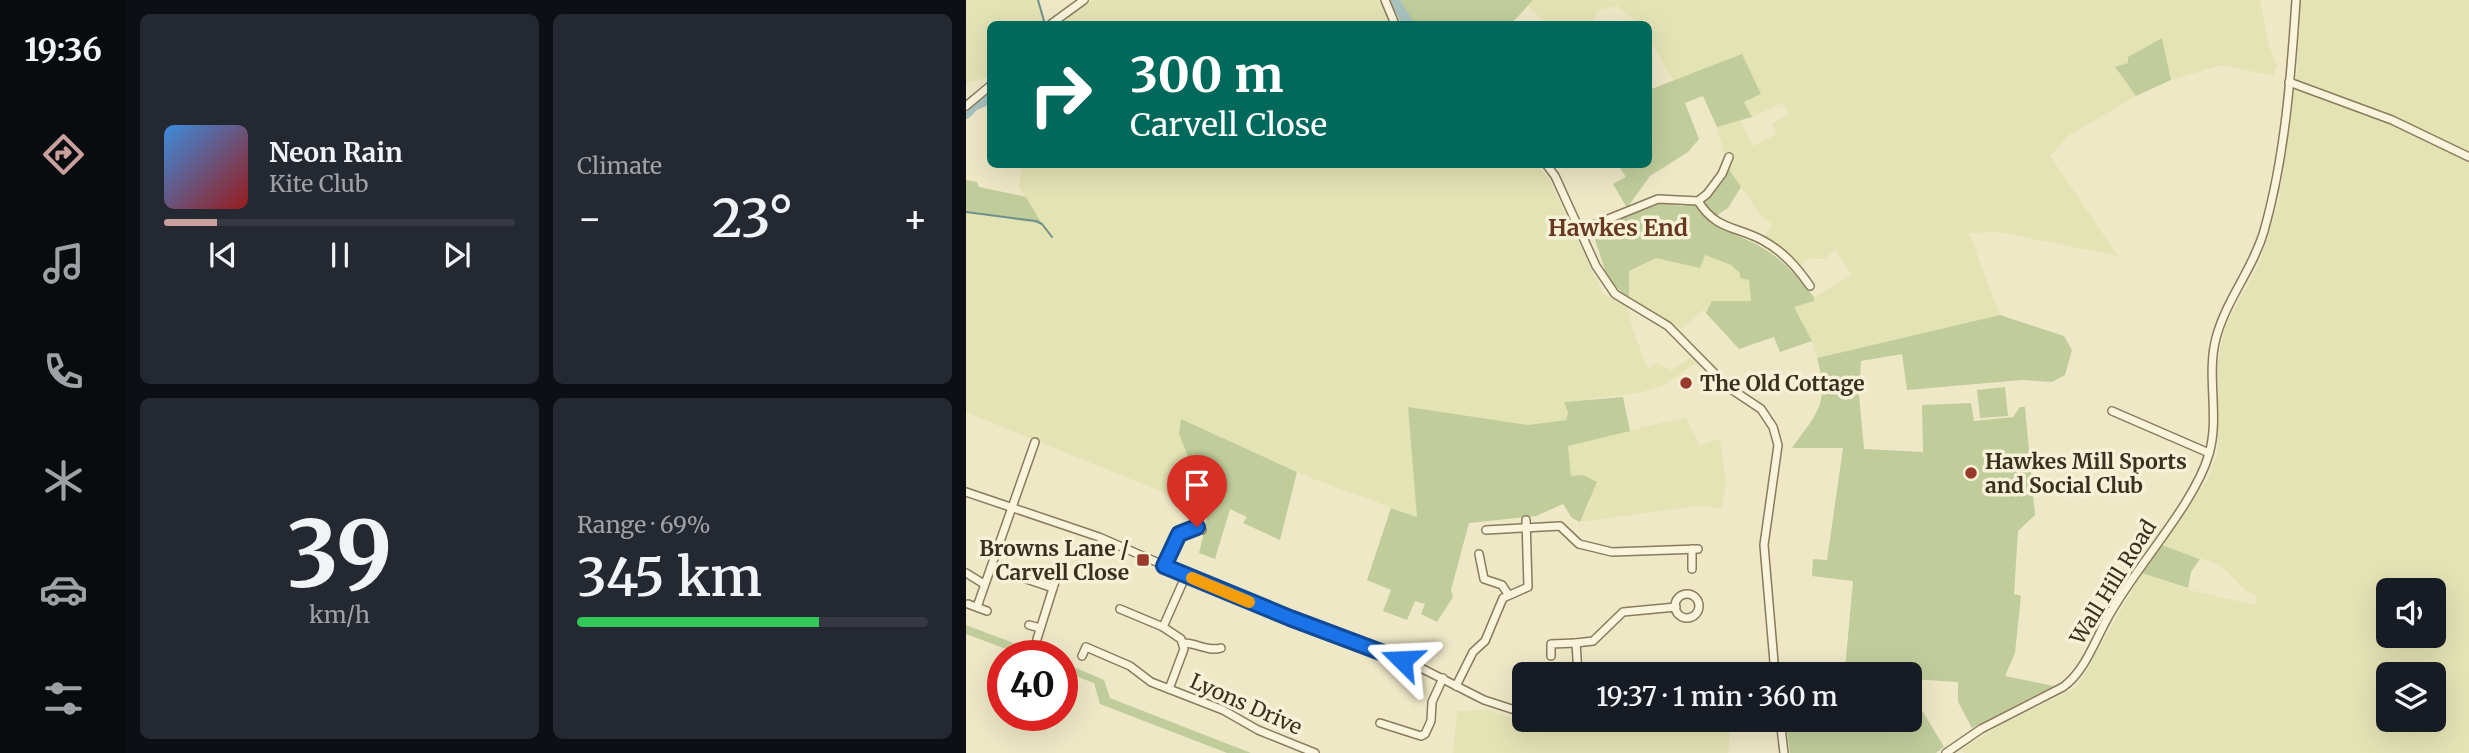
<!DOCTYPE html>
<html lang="en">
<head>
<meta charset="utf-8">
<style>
	body { margin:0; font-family:Merriweather,serif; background:#242831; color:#f1f3f6; height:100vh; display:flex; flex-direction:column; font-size:26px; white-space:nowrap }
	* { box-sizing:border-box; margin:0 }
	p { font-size:23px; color:#9ea1a6 }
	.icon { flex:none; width:38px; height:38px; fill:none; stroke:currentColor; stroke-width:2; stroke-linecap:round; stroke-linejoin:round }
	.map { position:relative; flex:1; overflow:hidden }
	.details { display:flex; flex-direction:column; gap:14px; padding:14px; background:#0d0f14; width:840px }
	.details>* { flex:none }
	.hud { position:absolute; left:21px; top:21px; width:665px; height:147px; border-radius:10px; box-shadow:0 7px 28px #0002; background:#00695c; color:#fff; overflow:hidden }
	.fabs { position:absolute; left:1410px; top:578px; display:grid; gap:14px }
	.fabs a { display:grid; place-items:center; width:70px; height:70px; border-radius:10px; background:#171b24; box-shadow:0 7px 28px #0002; font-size:35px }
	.speed { position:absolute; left:21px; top:640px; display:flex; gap:14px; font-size:35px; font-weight:700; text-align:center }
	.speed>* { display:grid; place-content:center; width:91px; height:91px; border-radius:50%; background:#171b24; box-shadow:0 7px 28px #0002; line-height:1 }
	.speed .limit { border:10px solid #d22; background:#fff; color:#111 }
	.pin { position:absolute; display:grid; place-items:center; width:60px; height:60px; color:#fff; margin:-72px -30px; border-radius:50% 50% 50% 0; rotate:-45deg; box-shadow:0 0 7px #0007 }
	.pin .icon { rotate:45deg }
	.me { position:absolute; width:77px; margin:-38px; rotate:291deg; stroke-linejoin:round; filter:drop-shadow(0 0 5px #0008) }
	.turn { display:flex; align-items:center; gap:24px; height:147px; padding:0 28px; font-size:32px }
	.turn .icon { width:91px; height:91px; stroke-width:2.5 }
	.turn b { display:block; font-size:49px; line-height:60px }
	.big { font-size:52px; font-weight:600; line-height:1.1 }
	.details .card { flex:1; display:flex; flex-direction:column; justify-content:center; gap:10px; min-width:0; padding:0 24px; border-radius:10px; background:#242831 }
	.details .dial { align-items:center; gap:0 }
	.dial b { font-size:91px; line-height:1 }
	.song { display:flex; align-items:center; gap:21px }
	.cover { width:84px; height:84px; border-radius:10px; background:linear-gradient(135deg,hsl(210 70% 55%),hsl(0 70% 35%)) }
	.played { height:7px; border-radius:4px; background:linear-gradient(90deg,#c9a09b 15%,#363941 15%) }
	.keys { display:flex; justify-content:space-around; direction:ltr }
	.heat { display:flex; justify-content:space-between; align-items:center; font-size:38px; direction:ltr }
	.charge { height:10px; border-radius:5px; background:linear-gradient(90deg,#34c759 69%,#363941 0) }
	.details .tiles { flex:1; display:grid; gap:14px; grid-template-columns:repeat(2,1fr) }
	.trip { position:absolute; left:546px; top:662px; width:410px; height:70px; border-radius:10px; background:#171b24; box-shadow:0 7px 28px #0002; font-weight:600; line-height:70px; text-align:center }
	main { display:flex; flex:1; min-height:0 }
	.menu { display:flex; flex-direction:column; width:126px; justify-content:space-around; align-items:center; background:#090b0e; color:#9ea1a6 }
	.menu .icon { width:49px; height:49px }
	.menu .selected { color:#c9a09b }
	.menu b { font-size:32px; color:#f1f3f6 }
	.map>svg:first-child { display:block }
	.farmland { fill:#e4e3b4; fill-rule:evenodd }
	.green { fill:#c0cd9b }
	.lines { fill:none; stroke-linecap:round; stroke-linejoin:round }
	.stream { stroke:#6e918d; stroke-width:2 }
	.river { stroke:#a8c2be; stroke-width:10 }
	.minor-casing { stroke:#8a7b5c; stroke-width:10 }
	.minor { stroke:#f9f4db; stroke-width:7 }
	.route-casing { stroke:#114b97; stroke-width:18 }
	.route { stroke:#1a73e8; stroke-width:12 }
	.slow { stroke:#f59e0b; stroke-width:12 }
	.poi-dot { fill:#993a2c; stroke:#f6f1d7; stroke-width:2.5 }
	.labels { text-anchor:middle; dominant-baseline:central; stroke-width:7; stroke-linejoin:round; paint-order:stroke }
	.poi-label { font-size:21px; font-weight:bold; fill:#3b3020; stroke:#f6f1d7; text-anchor:start }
	.street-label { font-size:21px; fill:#3b3020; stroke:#f6f1d7 }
	.neighbourhood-label { font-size:23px; font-weight:bold; fill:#67381f; stroke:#f6f1d7 }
</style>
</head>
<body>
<main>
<nav class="menu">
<b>19:36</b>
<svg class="icon selected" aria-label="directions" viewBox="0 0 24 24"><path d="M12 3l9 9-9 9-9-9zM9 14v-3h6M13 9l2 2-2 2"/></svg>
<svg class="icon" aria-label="music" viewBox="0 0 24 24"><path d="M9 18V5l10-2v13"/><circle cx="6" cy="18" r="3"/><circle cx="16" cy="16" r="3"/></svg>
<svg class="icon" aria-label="phone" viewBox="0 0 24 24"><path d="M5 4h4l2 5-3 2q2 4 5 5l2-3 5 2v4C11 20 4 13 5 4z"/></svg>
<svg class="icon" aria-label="climate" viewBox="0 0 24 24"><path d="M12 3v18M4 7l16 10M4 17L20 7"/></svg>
<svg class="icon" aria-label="car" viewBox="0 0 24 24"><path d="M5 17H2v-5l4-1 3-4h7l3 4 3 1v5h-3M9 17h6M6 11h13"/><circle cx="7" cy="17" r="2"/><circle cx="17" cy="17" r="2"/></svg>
<svg class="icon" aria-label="filters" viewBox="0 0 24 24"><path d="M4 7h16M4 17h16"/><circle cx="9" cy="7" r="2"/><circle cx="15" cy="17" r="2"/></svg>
</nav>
<section class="details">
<div class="tiles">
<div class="card">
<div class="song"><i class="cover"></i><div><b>Neon Rain</b><p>Kite Club</p></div></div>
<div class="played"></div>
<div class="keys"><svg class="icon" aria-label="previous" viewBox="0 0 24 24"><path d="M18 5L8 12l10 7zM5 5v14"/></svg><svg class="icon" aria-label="pause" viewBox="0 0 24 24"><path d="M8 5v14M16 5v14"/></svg><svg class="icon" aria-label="next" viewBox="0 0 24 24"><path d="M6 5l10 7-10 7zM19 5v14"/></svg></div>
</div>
<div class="card"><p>Climate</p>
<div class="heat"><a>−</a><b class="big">23°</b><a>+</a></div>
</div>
<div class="card dial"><b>39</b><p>km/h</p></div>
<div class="card"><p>Range · 69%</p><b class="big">345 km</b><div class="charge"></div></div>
</div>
</section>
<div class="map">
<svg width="1503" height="753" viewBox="0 0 1503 753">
	<rect width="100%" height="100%" fill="#eee8c7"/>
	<g class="farmland">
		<path d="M0 0H72L80 23 24 24V77L0 83Z"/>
		<path d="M125 0H413L424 24H92Z"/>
		<path d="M567 0H1294L1303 46 1311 65 1307 76 1256 65 1205 80 1196 38 1162 57V63L1149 68 1170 96 1102 136 1084 156 1152 256 1031 232 1003 233 1034 315 851 358 846 341 828 307 848 301V297L886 275 869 250 858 259H843L834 266 798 238 806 224 796 217 762 168 751 127 774 120 787 146 810 134 806 124 823 114 816 103 786 117 778 102 795 94 707 80 683 36 682 24H673L651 6 632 10 625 24H581L561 5Z"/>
		<path d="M1338 0H1503V753H999L994 750 1039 723 1111 687 1176 573 1228 591 1289 605 1291 596 1280 591 1254 565 1196 545 1242 479 1252 451 1247 387 1252 361 1259 326 1293 264 1313 201 1331 72 1333 3ZM1423 590H1468V635H1423ZM1423 674H1468V719H1423Z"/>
		<path d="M56 165H571L583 179 637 294 662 307 665 325 682 369 690 363 705 370 726 357 731 362 698 385 673 393 598 402 602 413 600 420 562 425 512 419 451 517 345 478 215 419 224 462 236 492 238 509 0 412V212L75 222 53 187Z"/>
		<path d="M739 255 765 265 783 279 785 301 746 302 740 313 737 310 715 329 663 299V271L690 258 711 262Z"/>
		<path d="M720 417 733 445 754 439 760 482 756 508 730 506 614 522 626 499 605 476 602 445Z"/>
		<path d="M521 710 552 720 577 723 743 719 765 725 762 753H487L491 711Z"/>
	</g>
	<g class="green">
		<path d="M425 0H567L545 24H435Z"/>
		<path d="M1196 38 1205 80 1170 96 1149 67 1162 63V57Z"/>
		<path d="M776 54 795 94 778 102 786 117 751 127 737 96 719 103 733 139 722 152 684 176 661 208 647 184 660 177 652 165 682 164 683 143 687 139 683 133V90Z"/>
		<path d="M762 168 775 187 762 208 750 216 756 221 755 229C804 248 814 256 848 297V301L828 307 846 341 814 352 808 337 773 349 740 313 746 301H785L783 280 774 278V273L765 265 739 255 734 268 690 258 663 271V299L642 279 626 231 694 203 715 206 731 204Z"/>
		<path d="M0 180 11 182 13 187 60 197 76 224 0 212Z"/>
		<path d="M1034 315 1098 336 1106 350 1099 375 1086 382 1056 380 941 390 936 354 895 361 893 394 898 449 957 452 956 405 1005 403 1008 421 1047 417 1054 407H1059L1069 515 1052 531 1048 594 1055 596 1049 653 1039 676 1088 686 1006 728 992 702V682L945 679 951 702 978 747 970 753H824L820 724 846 719 886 725V719H943V674H848V669H879L887 581 846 576 847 559 861 560 877 448H826C851 413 864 404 851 358Z"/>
		<path d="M1039 387 1042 416 1014 418 1011 390Z"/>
		<path d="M657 397 664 431 602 446 605 476 617 475 631 482 614 522 606 518 597 504 570 516 503 523 485 590 487 597 471 622 455 614 459 604 449 601 441 620 417 611 425 590 401 580 425 508 451 517 442 407 562 425 600 420 602 413 598 402Z"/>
		<path d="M215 419 331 472 314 540 277 523 281 517 264 509 249 559 233 553 241 519 236 492 213 434Z"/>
		<path d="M1196 545 1234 559 1225 572 1222 588 1176 573Z"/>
		<path d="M0 625 82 656H59L0 634Z"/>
		<path d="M96 662 138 680 144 698 285 753H261L134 704 128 683 96 671Z"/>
	</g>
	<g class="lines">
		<g class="stream">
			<path d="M72 0 78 21"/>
			<path d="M0 212 70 221 76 224 86 237"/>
		</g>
		<g class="river">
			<path d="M428 0 443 24"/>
			<path d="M0 114 9 105 24 99"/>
		</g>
		<g class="minor-casing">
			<g id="minor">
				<path d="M419 0 429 24"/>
				<path d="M85 24 118 0"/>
				<path d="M1323 82 1426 120 1503 157"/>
				<path d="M0 106 24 86"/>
				<path d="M580 164 589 176 630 266 649 294 702 326 762 387 795 409 807 427 812 445 798 545 809 674"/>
				<path d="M732 201C750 230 769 226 796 240 817 251 831 267 844 286"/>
				<path d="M615 230 692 199 732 201 741 194 756 174 763 157"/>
				<path d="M1146 411 1243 453"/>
				<path d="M0 492 133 537 287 604 451 666 518 700 558 713"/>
				<path d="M520 530 594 526 613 544 646 552 732 549"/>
				<path d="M726 549V569"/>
				<path d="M513 554 518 579 536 585 542 594"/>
				<path d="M198 566 213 535 227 527 236 530"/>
				<path d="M25 567 87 588"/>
				<path d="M0 573 18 584"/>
				<circle cx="721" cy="606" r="12"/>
				<path d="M2 604 21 611"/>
				<path d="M11 607 69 442"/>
				<path d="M154 609 197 627"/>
				<path d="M63 625 74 628"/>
				<path d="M71 639 94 566"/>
				<path d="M218 643C230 643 243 652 255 648"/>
				<path d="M610 643 627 641 657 612 710 607"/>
				<path d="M116 656 120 647 164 666 185 682 257 710 292 730 349 753"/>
				<path d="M585 656V644L610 643 612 674"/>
				<path d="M490 686 507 652 519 641 537 598 562 587 560 520"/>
				<path d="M203 689 218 649 215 639 197 627 220 575"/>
				<path d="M814 719 818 753"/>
				<path d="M414 723 455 736 459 734 465 721 466 702 477 678"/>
				<path d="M980 753 1015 729 1097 687C1118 672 1128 643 1140 621 1167 569 1228 506 1243 454 1254 416 1240 376 1250 338 1260 300 1287 269 1298 231 1319 157 1325 76 1330 0"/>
			</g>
		</g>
		<use href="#minor" class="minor"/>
	</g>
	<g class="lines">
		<g class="route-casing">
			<path id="route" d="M231 527 213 534 198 566 324 618 436 660"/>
		</g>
		<use href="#route" class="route"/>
		<path class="slow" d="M226 578 283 602"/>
	</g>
	<g class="poi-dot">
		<circle cx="720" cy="383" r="7"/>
		<circle cx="1005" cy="473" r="7"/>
		<rect x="170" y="553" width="14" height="14" rx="3.5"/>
	</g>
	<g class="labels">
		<g class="poi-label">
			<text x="734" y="383">The Old Cottage</text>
			<text x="1019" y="461">Hawkes Mill Sports<tspan x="1019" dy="24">and Social Club</tspan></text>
			<text x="163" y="548" text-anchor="end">Browns Lane /<tspan x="163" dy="24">Carvell Close</tspan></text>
		</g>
		<g class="street-label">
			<text transform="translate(1147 582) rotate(-58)">Wall Hill Road</text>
			<text transform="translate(280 704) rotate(24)">Lyons Drive</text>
		</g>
		<g class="neighbourhood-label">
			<text x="652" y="227">Hawkes End</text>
		</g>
	</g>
</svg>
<div class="fabs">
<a><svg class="icon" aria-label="sound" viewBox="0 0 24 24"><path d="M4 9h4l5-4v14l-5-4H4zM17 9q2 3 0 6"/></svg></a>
<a><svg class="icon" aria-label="layers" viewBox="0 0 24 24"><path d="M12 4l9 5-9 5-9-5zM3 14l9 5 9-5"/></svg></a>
</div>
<div class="speed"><div class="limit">40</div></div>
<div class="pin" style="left:231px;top:527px;background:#d93025"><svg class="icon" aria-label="arrive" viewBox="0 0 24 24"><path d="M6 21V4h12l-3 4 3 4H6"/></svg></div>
<svg class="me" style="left:436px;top:660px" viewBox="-20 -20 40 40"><path d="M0-17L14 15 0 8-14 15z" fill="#1a73e8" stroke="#fff" stroke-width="4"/></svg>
<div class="trip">19:37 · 1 min · 360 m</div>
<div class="hud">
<div class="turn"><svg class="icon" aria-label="right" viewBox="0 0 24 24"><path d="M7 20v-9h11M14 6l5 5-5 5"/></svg><div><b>300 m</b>Carvell Close</div></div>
</div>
</div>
</main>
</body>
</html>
